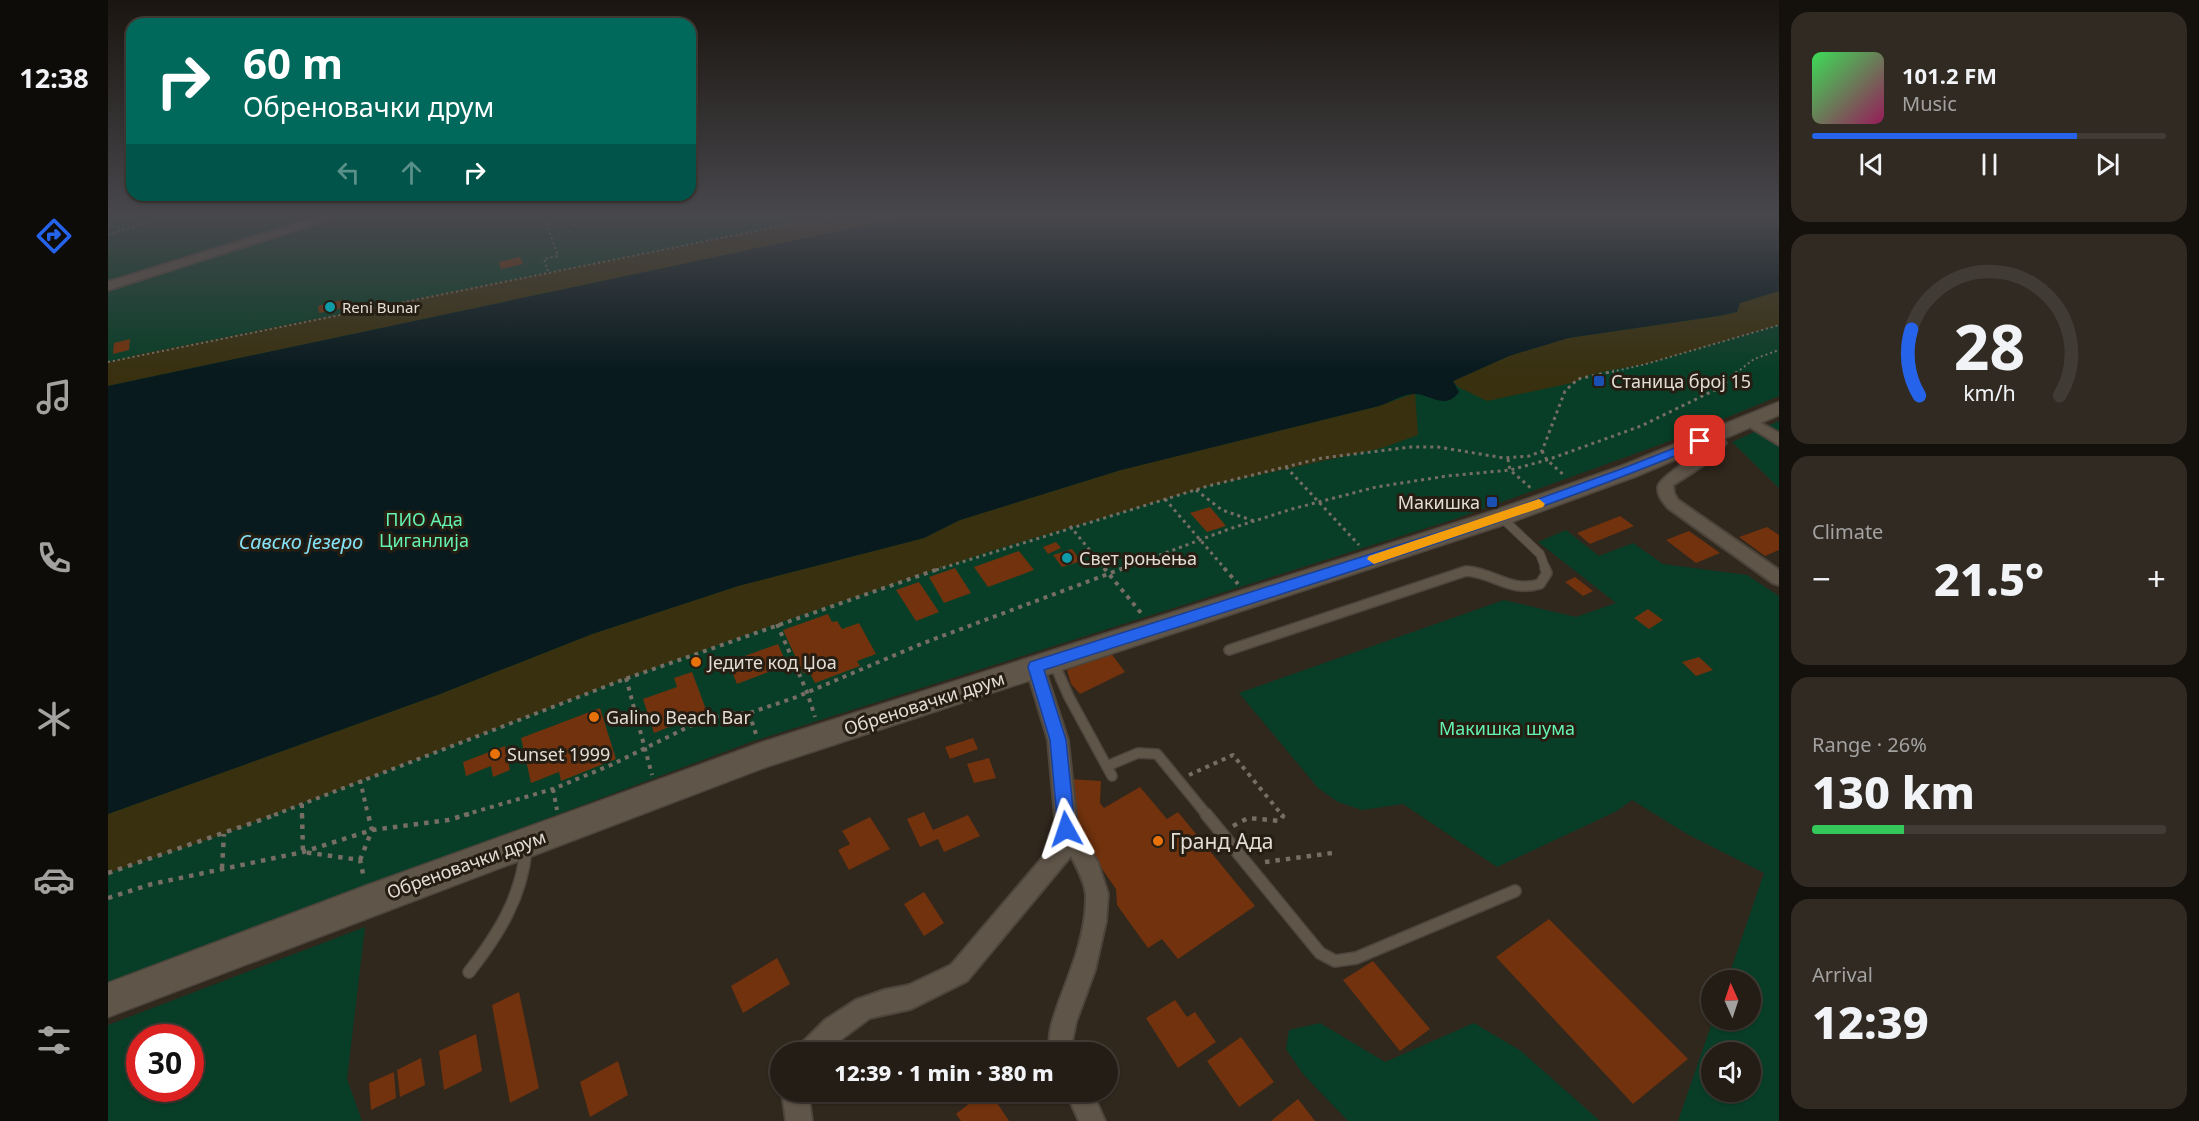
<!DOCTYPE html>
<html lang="en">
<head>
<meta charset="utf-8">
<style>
	body { margin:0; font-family:"Noto Sans",sans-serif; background:#302a23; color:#f1f3f6; height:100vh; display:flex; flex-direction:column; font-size:22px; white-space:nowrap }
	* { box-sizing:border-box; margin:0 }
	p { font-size:20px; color:#a3a2a1 }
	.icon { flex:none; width:33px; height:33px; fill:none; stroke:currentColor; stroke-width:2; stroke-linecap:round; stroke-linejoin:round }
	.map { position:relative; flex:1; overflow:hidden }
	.sheet { display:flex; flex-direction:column; gap:12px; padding:12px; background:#14100c; width:420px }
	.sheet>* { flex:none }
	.guide { position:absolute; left:18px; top:18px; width:570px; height:183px; border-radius:18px; box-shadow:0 2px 4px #0004,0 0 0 2px #413b35; background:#00695c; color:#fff; overflow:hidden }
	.needle { width:39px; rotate:357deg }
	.fabs { position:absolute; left:1593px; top:970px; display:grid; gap:12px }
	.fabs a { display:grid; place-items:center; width:60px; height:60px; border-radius:50%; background:#241d16; box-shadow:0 2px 4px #0004,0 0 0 2px #413b35; font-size:30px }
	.speed { position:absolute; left:18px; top:1024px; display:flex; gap:12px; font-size:30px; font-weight:700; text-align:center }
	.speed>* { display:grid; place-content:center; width:78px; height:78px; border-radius:50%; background:#241d16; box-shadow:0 2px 4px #0004,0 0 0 2px #413b35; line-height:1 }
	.speed .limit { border:9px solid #d22; background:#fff; color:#111 }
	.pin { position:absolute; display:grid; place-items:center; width:51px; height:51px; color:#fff; margin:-26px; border-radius:12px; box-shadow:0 3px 9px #0006 }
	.me { position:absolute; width:66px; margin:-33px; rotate:355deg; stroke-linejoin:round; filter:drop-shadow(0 0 4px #0008) }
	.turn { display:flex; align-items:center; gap:21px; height:126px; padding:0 18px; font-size:27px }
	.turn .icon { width:78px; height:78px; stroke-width:2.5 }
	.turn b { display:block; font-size:42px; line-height:51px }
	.lanes { display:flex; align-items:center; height:57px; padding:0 18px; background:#0003; justify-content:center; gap:30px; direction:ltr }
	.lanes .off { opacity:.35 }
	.big { font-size:45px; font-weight:800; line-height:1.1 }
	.sheet .tile { flex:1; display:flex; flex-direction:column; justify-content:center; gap:9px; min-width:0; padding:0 21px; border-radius:18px; background:#302a23 }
	.sheet .dial { align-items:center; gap:0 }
	.dial svg { height:156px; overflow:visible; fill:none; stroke:#413b35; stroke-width:7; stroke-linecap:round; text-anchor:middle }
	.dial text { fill:#f1f3f6; stroke:none }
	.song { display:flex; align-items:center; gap:18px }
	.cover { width:72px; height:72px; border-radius:9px; background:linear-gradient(135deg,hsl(130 70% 55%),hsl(330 70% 35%)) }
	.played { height:6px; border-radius:3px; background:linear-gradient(90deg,#2563eb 75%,#413b35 75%) }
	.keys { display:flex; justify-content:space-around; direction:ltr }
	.heat { display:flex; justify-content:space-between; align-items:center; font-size:33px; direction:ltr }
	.charge { height:9px; border-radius:4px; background:linear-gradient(90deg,#34c759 26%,#413b35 0) }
	.trip { position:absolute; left:662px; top:1042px; width:348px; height:60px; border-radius:30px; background:#241d16; box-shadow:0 2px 4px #0004,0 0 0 2px #413b35; font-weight:800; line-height:60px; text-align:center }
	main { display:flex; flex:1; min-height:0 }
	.tab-bar { display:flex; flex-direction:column; width:108px; justify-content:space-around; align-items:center; background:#0e0c09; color:#a3a2a1 }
	.tab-bar .icon { width:42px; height:42px }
	.tab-bar .current { color:#2563eb }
	.tab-bar b { font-size:27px; color:#f1f3f6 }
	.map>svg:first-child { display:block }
	.green { fill:#083e27; fill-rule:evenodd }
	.sand { fill:#38300f }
	.water { fill:#081a1e }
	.building { fill:#71320d }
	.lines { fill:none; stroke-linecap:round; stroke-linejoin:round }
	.lane-far2-casing { stroke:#4d453c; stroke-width:10 }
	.lane-far1-casing { stroke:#4d453c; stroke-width:12 }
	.lane-casing { stroke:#4d453c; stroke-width:14 }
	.street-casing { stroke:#4d453c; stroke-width:4 }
	.secondary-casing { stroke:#4d453c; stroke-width:3 }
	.path-far3 { stroke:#766e65; stroke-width:2; stroke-dasharray:2 3; stroke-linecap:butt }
	.path-far2 { stroke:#766e65; stroke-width:3; stroke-dasharray:3 4; stroke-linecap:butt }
	.path-far1 { stroke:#766e65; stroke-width:4; stroke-dasharray:4 5; stroke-linecap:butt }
	.path { stroke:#766e65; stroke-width:4.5; stroke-dasharray:4.5 6; stroke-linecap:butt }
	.lane-far2 { stroke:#605549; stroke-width:8 }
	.lane-far1 { stroke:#605549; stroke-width:9 }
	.lane { stroke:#605549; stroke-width:11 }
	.street { fill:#605549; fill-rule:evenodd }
	.secondary { fill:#605549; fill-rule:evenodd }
	.route { fill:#2563eb; stroke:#184099; stroke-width:1.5 }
	.slow { fill:#f59e0b }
	.culture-dot { fill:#0f9aa8; stroke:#261d13; stroke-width:2 }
	.transit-dot { fill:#1a4fb4; stroke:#261d13; stroke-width:2 }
	.food-dot { fill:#e8710a; stroke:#261d13; stroke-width:2 }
	.labels { text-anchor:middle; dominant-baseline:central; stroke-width:6; stroke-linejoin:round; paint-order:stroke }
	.far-poi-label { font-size:15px; fill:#e3ddd6; stroke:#261d13; text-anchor:start }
	.poi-label { font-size:18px; fill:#e3ddd6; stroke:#261d13; text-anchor:start }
	.park-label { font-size:18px; fill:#64f3b0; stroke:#261d13 }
	.street-label { font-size:18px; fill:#e3ddd6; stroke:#261d13 }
	.water-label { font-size:20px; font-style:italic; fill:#84e2f7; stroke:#261d13 }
	.near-poi-label { font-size:21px; fill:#e3ddd6; stroke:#261d13; text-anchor:start }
</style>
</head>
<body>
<main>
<nav class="tab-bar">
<b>12:38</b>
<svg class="icon current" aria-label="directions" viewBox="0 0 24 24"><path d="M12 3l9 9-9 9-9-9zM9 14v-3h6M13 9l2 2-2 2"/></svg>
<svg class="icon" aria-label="music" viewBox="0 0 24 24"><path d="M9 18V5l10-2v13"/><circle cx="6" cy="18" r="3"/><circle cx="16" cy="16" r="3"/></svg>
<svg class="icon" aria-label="phone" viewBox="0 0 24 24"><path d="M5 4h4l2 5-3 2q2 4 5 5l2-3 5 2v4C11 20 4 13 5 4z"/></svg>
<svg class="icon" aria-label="climate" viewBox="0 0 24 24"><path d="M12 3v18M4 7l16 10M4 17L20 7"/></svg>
<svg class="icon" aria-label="car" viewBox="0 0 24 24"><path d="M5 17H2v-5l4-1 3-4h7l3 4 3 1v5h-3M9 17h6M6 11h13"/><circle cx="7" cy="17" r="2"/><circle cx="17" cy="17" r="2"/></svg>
<svg class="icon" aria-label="filters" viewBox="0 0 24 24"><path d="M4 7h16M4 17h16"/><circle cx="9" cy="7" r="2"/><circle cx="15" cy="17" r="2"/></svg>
</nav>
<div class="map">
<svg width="1671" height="1121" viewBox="0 0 1671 1121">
	<rect width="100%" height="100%" fill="#30271d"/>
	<g class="green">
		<path d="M0 214H1671V396L1562 441 1347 519 643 742 0 983Z"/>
		<path d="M1671 421V488L1624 442Z"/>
		<path d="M1458 530 1491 556 1525 543 1555 564 1639 575 1671 596V1121H1570L1605 1020H1642V981H1619L1656 873 1579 834 1524 800 1509 811 1389 867 1295 804 1254 810 1230 802 1210 788 1131 693 1396 600 1468 617 1508 603 1430 542ZM1604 1053H1642V1092H1604Z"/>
		<path d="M257 927 239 1079 254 1121H0V1025ZM32 1038H82V1089H32Z"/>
		<path d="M1212 1023 1277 1062 1366 1023 1413 1051 1492 1121H1240L1195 1074 1178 1049 1181 1030Z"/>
	</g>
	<g class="sand">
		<path d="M732 214H810L0 386V362L33 354Z"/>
		<path d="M1671 291V325L1538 364 1498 371 1479 376 1464 383 1379 401 1350 387 1345 381 1401 356 1460 338 1611 316 1629 312 1632 303Z"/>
		<path d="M1307 393 1310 435 1274 448 1104 485 883 551 694 615 518 678 116 834 0 873V814L332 694 484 634 630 586 816 538 852 520 1013 470 1271 406Z"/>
	</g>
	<path class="water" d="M810 214H1671V291L1632 303 1629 312 1610 316 1460 338 1401 356 1345 381 1351 392C1338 411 1321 394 1307 394 1296 393 1281 403 1271 406L1013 470 852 520 816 538 630 586 484 634 332 694 0 814V386Z"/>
	<g class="building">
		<path d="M412 257 415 264 393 269 391 262Z"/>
		<path d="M234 300V308L211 313 210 306Z"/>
		<path d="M22 339 21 350 5 354 6 343Z"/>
		<path d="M1102 507 1118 526 1099 532 1082 513Z"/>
		<path d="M1512 516 1526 526 1482 544 1469 533Z"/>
		<path d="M1659 527 1671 535V550L1657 556 1631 537Z"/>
		<path d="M1581 531 1612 553 1588 563 1558 540Z"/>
		<path d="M948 542 953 548 940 554 935 547Z"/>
		<path d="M964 549 973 561 954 567 945 555Z"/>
		<path d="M911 551 926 570 880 587 866 567Z"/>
		<path d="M847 568 863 593 836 603 821 577Z"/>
		<path d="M1467 577 1485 591 1475 596 1457 582Z"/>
		<path d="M811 582 831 612 808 621 788 590Z"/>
		<path d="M1540 609 1555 620 1541 629 1526 618Z"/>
		<path d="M720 614 724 622 729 621 734 629 751 623 768 654 749 661 752 666 707 683 701 671 695 673 675 630Z"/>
		<path d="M670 644 679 665 629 684 620 662Z"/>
		<path d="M1002 652 1017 672 972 694 963 684 959 670Z"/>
		<path d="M1591 657 1605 670 1588 676 1574 662Z"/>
		<path d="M584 672 599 712 546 733 535 699 569 687 566 678Z"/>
		<path d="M492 708 508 759 453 781 451 772 423 783 413 738Z"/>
		<path d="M865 738 870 749 842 759 837 747Z"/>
		<path d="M397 746 402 770 385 777 383 766 358 776 355 762Z"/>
		<path d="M881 758 888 778 866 783 859 764Z"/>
		<path d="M961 779 993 781 992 803 996 808 1032 787 1059 819 1070 812 1147 906 1070 959 1054 939 1040 948 1009 905 1008 889 962 823Z"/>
		<path d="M816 812 825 830 860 815 872 836 836 852 830 839 812 847 799 819Z"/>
		<path d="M762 817 782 849 741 870 730 850 742 844 734 831Z"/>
		<path d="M816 892 836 923 816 936 796 904Z"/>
		<path d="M1441 919 1580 1059 1525 1104 1388 957Z"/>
		<path d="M669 958 682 984 635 1013 623 986Z"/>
		<path d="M1265 961 1322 1029 1292 1051 1235 980Z"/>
		<path d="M411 992 431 1088 402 1103 384 1005Z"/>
		<path d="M1067 1000 1079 1017 1087 1012 1108 1042 1070 1068 1038 1018Z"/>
		<path d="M368 1034 374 1071 336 1090 331 1051Z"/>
		<path d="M1133 1037 1166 1082 1131 1107 1099 1061Z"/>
		<path d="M313 1058 317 1085 292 1097 289 1070Z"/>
		<path d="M510 1061 520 1095 482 1117 472 1082Z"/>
		<path d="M286 1072 288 1098 263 1110 261 1083Z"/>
		<path d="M741 1092H763L750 1104Z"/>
		<path d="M876 1092H882L901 1121H853L848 1114Z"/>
		<path d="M1190 1099 1207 1121H1163Z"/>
	</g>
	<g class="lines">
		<g class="lane-far2-casing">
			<path id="lane-far2" d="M1393 517 1432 554 1438 570"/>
		</g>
		<g class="lane-far1-casing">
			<g id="lane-far1">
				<path d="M1121 650 1358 571C1387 573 1402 593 1432 584L1439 573 1437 568"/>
				<path d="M945 661 961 697 1004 776"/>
				<path d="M999 766 1030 753 1049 754 1099 815"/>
			</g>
		</g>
		<g class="lane-casing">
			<g id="lane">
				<path d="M1098 814 1212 953 1227 961 1248 958 1407 891"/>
				<path d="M361 972C390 935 414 897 418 849"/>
			</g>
		</g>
		<g class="street-casing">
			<g id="street">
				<path d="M221 214H237L0 290V282Z"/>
				<path d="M1642 417 1671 433V445L1637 424 1635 421Z"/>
				<path d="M1607 430 1612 432 1618 443C1605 462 1583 473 1565 485L1566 493 1570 500 1671 570V585L1665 583 1560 508C1555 502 1549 495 1550 487 1550 478 1594 452 1603 442L1600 435 1602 432Z"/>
				<path d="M927 660 933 662 936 667 960 740 969 827 990 863 1000 894 998 921 987 970 968 1022 964 1041 967 1053H943C938 1034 946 1017 952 999 964 968 979 930 978 895 977 882 969 868 963 856L859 981 803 1009 762 1018 735 1038 719 1053H690L693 1044 717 1020 748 1000 776 990 801 985 843 965 952 837 948 829 940 740 918 667 921 662Z"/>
				<path d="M674 1092H700L704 1121H678Z"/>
				<path d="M958 1092H984L997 1121H971Z"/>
			</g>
		</g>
		<g class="secondary-casing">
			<path id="secondary" d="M1671 402V415L1529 476 1401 523 658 767 0 1017V983L260 885 655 742 1385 511 1513 466Z"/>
		</g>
		<g class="path-far3">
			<path d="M435 214 450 256 436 259 440 271"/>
			<path d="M618 214 619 217"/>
			<path d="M0 226 16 228"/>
			<path d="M466 226 467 214"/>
			<path d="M0 235 67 214"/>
			<path d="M0 362 732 214"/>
			<path d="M1499 373 1538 364 1671 325"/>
			<path d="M1628 373 1646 359 1671 350"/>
		</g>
		<g class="path-far2">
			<path d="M1434 451 1439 460 1457 476"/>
			<path d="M1400 459 1402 470 1424 489"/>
			<path d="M1178 467 1251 545"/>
			<path d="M1088 490 1114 510 1146 521"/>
			<path d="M1057 499 1118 570"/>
			<path d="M962 526 998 570"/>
			<path d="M828 570 1100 486 1214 458 1303 447H1330L1396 458 1421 456 1434 451 1457 391 1470 379 1506 371"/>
			<path d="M1012 570 1121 529 1184 509 1268 487 1339 476 1402 470 1439 460 1533 426 1613 387 1630 371"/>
		</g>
		<g class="path-far1">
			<path d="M996 568 1033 613"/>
			<path d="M1116 568 1130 584"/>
			<path d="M669 624 699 692 707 717"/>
			<path d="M518 678 544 775"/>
			<path d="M641 713 649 737"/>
			<path d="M1081 775 1125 755 1174 815"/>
			<path d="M252 780 260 815"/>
			<path d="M445 789 449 810"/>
			<path d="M194 804V815"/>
			<path d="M166 815 517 679 833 568"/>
			<path d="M356 815 445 789 503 765 588 723 616 714 641 713 686 698 813 644 1016 568"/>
		</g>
		<g class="path">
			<path d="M194 814 195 852 252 860 256 878"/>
			<path d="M1125 826 1140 818 1172 821 1175 816 1173 814"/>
			<path d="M252 860 264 830 260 814"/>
			<path d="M1157 862 1224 853"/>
			<path d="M114 868 116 834"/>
			<path d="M0 873 170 814"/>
			<path d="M0 898 44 884 195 852 264 830 340 820 361 814"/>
		</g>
		<use href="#lane-far2" class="lane-far2"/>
		<use href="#lane-far1" class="lane-far1"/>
		<use href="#lane" class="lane"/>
		<use href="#street" class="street"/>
		<use href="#secondary" class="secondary"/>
	</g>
	<linearGradient id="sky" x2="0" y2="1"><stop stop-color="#1a1510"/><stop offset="0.58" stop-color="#48474c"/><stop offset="1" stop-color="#48474c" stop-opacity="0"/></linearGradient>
	<rect width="1671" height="371" fill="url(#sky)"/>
	<path class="route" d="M1592 438 1598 441 1596 444C1381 533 1157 598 936 670L958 740 967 829 965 835 958 837 952 835 950 829 942 740 920 667 922 662 1389 514 1516 468Z"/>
	<path class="slow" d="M1431 499 1437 504 1435 507 1266 564 1259 559 1261 556Z"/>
	<g class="culture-dot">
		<circle cx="222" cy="307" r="6"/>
		<circle cx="959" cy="558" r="6"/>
	</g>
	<g class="transit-dot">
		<rect x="1485" y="375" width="12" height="12" rx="3"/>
		<rect x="1378" y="496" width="12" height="12" rx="3"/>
	</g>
	<g class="food-dot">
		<circle cx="588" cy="662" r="6"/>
		<circle cx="486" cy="717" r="6"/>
		<circle cx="387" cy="754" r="6"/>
		<circle cx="1050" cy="841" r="6"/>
	</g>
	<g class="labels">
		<g class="far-poi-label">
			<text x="234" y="307">Reni Bunar</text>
		</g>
		<g class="poi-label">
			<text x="1503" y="381">Станица број 15</text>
			<text x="1372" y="502" text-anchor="end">Макишка</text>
			<text x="971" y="558">Свет роњења</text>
			<text x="600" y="662">Једите код Џоа</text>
			<text x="498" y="717">Galino Beach Bar</text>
			<text x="399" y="754">Sunset 1999</text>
		</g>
		<g class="park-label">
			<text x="316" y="519">ПИО Ада<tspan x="316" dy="21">Циганлија</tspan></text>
			<text x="1399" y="728">Макишка шума</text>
		</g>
		<g class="street-label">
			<text transform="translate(816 703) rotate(-18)">Обреновачки друм</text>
			<text transform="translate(358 864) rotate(-20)">Обреновачки друм</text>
		</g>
		<g class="water-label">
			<text x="193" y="541">Савско језеро</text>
		</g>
		<g class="near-poi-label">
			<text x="1062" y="841">Гранд Ада</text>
		</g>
	</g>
</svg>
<div class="fabs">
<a><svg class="needle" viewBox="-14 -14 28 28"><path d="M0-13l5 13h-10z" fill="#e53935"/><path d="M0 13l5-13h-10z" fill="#a3a2a1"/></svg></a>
<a><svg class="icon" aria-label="sound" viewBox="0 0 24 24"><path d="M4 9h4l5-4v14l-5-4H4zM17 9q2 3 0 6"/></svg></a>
</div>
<div class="speed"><div class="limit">30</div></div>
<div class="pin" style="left:1592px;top:441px;background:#d93025"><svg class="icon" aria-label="arrive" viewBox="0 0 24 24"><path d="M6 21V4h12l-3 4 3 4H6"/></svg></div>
<svg class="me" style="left:958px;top:829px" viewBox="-20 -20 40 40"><path d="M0-17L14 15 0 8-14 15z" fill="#2563eb" stroke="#fff" stroke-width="4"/></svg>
<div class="trip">12:39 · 1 min · 380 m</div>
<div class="guide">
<div class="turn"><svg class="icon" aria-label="right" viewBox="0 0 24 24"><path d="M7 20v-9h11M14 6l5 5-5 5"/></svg><div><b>60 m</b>Обреновачки друм</div></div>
<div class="lanes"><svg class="icon off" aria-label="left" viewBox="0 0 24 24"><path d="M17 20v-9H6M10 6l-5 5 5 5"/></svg><svg class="icon off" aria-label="ahead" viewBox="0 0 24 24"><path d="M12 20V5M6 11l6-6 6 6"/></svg><svg class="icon" aria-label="right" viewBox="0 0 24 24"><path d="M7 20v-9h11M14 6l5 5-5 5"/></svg></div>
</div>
</div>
<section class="sheet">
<div class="tile">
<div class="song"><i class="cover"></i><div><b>101.2 FM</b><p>Music</p></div></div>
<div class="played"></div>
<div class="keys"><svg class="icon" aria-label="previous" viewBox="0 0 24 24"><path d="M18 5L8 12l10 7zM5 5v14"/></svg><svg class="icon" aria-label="pause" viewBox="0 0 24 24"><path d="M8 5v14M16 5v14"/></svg><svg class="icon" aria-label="next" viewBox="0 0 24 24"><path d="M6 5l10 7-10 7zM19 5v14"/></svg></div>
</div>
<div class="tile dial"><svg viewBox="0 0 100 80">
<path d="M14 69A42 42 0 1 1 86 69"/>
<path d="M14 69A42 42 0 0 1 10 35" stroke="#2563eb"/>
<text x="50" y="56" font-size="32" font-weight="700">28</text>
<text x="50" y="72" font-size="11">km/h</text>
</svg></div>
<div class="tile"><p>Climate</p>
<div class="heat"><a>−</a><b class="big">21.5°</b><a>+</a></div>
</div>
<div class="tile"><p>Range · 26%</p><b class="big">130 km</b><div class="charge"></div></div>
<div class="tile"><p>Arrival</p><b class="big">12:39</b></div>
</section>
</main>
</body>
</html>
